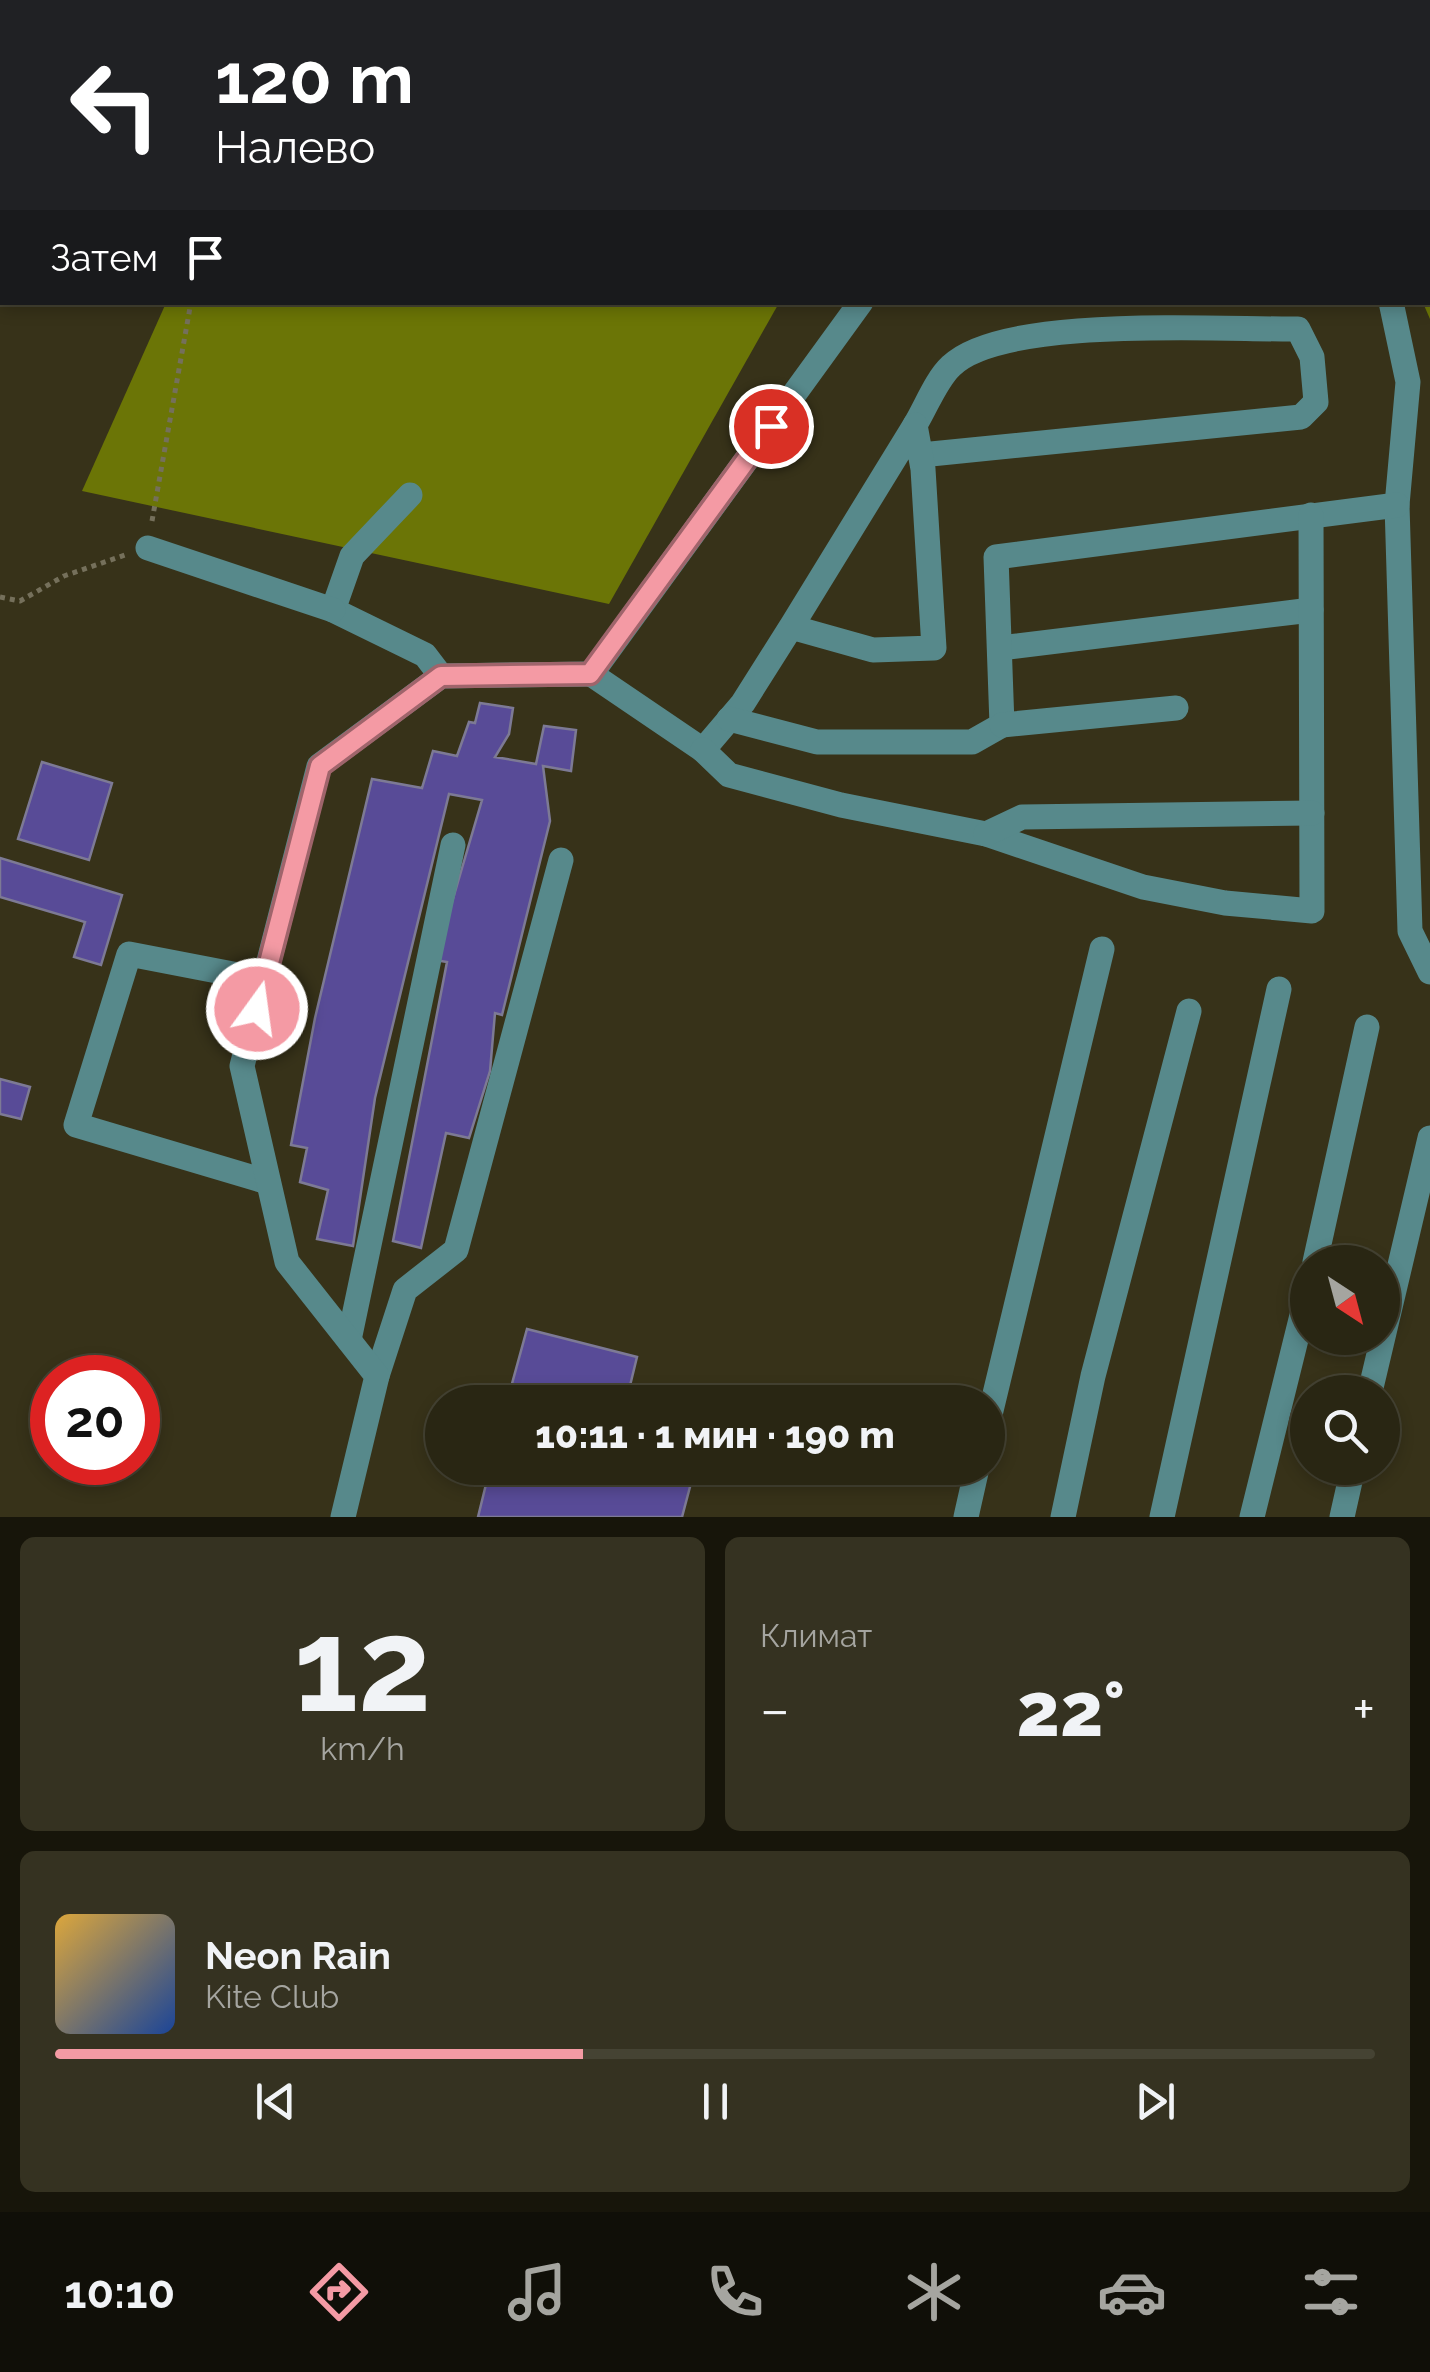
<!DOCTYPE html>
<html lang="ru">
<head>
<meta charset="utf-8">
<style>
	body { margin:0; font-family:Raleway,sans-serif; background:#353221; color:#f1f3f6; height:100vh; display:flex; flex-direction:column; font-size:38px; white-space:nowrap }
	* { box-sizing:border-box; margin:0 }
	p { font-size:32px; color:#a5a5a0 }
	.icon { flex:none; width:55px; height:55px; fill:none; stroke:currentColor; stroke-width:2; stroke-linecap:round; stroke-linejoin:round }
	.map { position:relative; height:1517px; overflow:hidden }
	.side { display:flex; flex-direction:column; gap:20px; padding:20px; background:#17150a; flex:1 }
	.side>* { flex:none }
	.banner { position:absolute; left:0px; top:0px; width:1430px; height:305px; box-shadow:0 5px 15px #0003,0 0 0 2px #454333; background:#202124; color:#fff; overflow:hidden }
	.needle { width:65px; rotate:144deg }
	.controls { position:absolute; left:1290px; top:1245px; display:grid; gap:20px }
	.controls a { display:grid; place-items:center; width:110px; height:110px; border-radius:50%; background:#292613; box-shadow:0 5px 15px #0003,0 0 0 2px #454333; font-size:50px }
	.speed { position:absolute; left:30px; top:1355px; display:flex; gap:20px; font-size:50px; font-weight:700; text-align:center }
	.speed>* { display:grid; place-content:center; width:130px; height:130px; border-radius:50%; background:#292613; box-shadow:0 5px 15px #0003,0 0 0 2px #454333; line-height:1 }
	.speed .limit { border:15px solid #d22; background:#fff; color:#111 }
	.pin { position:absolute; display:grid; place-items:center; width:85px; height:85px; color:#fff; margin:-42px; border:5px solid #fff; border-radius:50%; box-shadow:0 2px 10px #0007 }
	.me { position:absolute; width:110px; margin:-55px; rotate:14deg; stroke-linejoin:round; filter:drop-shadow(0 0 8px #0008) }
	.turn { display:flex; align-items:center; gap:35px; height:210px; padding:0 50px; font-size:45px }
	.turn .icon { width:130px; height:130px; stroke-width:2.5 }
	.turn b { display:block; font-size:70px; line-height:85px }
	.then { display:flex; align-items:center; height:95px; padding:0 50px; background:#0003; gap:20px; font-size:38px }
	.big { font-size:75px; font-weight:800; line-height:1.1 }
	.side .tile { flex:1; display:flex; flex-direction:column; justify-content:center; gap:15px; min-width:0; padding:0 35px; border-radius:15px; background:#353221 }
	.side .dial { align-items:center; gap:0 }
	.dial b { font-size:130px; line-height:1 }
	.song { display:flex; align-items:center; gap:30px }
	.cover { width:120px; height:120px; border-radius:15px; background:linear-gradient(135deg,hsl(40 70% 55%),hsl(220 70% 35%)) }
	.played { height:10px; border-radius:5px; background:linear-gradient(90deg,#f49aa4 40%,#454333 40%) }
	.keys { display:flex; justify-content:space-around; direction:ltr }
	.heat { display:flex; justify-content:space-between; align-items:center; font-size:55px; direction:ltr }
	.side .tiles { flex:1; display:grid; gap:20px; grid-template-columns:1fr 1fr }
	.tile:last-child { grid-column:span 2 }
	.trip { position:absolute; left:425px; top:1385px; width:580px; height:100px; border-radius:50px; background:#292613; box-shadow:0 5px 15px #0003,0 0 0 2px #454333; font-weight:800; line-height:100px; text-align:center }
	.tab-bar { display:flex; height:160px; justify-content:space-around; align-items:center; background:#100f08; color:#a5a5a0 }
	.tab-bar .icon { width:70px; height:70px }
	.tab-bar .active { color:#f49aa4 }
	.tab-bar b { font-size:45px; color:#f1f3f6 }
	.map>svg:first-child { display:block }
	.forest { fill:#6b7506 }
	.building { fill:#584b97; stroke:#7d7a95; stroke-width:2.5 }
	.lines { fill:none; stroke-linecap:round; stroke-linejoin:round }
	.path { stroke:#75705b; stroke-width:5; stroke-dasharray:5 5; stroke-linecap:butt }
	.minor { stroke:#57898b; stroke-width:25 }
	.route-casing { stroke:#9f646b; stroke-width:25 }
	.route { stroke:#f49aa4; stroke-width:18 }
</style>
</head>
<body>
<div class="map">
<svg width="1430" height="1517" viewBox="0 0 1430 1517">
	<rect width="100%" height="100%" fill="#373219"/>
	<g class="forest">
		<path d="M0 0H1430V319L1423 303 1428 302V2H2V252Z"/>
		<path d="M166 303H779L609 604 82 491Z"/>
	</g>
	<g class="building">
		<path d="M480 703 513 708 509 734 495 757 536 764 544 726 576 730 571 771 543 766 550 821 502 1015 495 1013 490 1071 469 1138 446 1133 421 1248 393 1241 447 962 435 960 482 800 449 794 375 1098 353 1246 317 1239 328 1190 300 1182 307 1148 291 1145 315 1018 372 779 422 788 433 751 457 756 469 722 475 723Z"/>
		<path d="M42 762 112 783 89 860 18 839Z"/>
		<path d="M0 858 122 895 101 965 74 957 85 922 0 897Z"/>
		<path d="M0 1079 30 1087 21 1119 0 1114Z"/>
		<path d="M527 1329 637 1357 626 1402H507Z"/>
		<path d="M490 1468H695L682 1517H478Z"/>
	</g>
	<g class="lines">
		<g class="path">
			<path d="M443 2 446 0"/>
			<path d="M1142 2 1145 0"/>
			<path d="M0 169H2"/>
			<path d="M152 521 191 302"/>
			<path d="M0 597 20 601 64 576 125 555"/>
		</g>
		<g class="minor">
			<path d="M1391 302 1408 382 1397 505 1410 931 1430 972"/>
			<path d="M915 425C926 407 936 380 951 366 1003 315 1221 330 1298 329L1312 357 1316 402 1301 417 921 455"/>
			<path d="M410 495 352 556 333 610 425 655 441 676"/>
			<path d="M148 548 333 610"/>
			<path d="M1000 648 1311 610"/>
			<path d="M591 674 703 750 743 703 791 627 873 650 934 648 923 469 915 425 791 627"/>
			<path d="M591 674 861 302"/>
			<path d="M729 719 817 742H972L1002 725 996 557 1397 505"/>
			<path d="M1002 725 1176 708"/>
			<path d="M703 750 729 775 841 805 986 834 1143 887 1225 903 1312 911 1311 515"/>
			<path d="M986 834 1022 817 1312 813"/>
			<path d="M264 980 129 954 76 1125 268 1182"/>
			<path d="M1315 1262 1367 1027"/>
			<path d="M349 1340 453 845"/>
			<path d="M377 1376 405 1290 456 1250 561 860"/>
			<path d="M1370 1392 1430 1138"/>
			<path d="M988 1423 1102 949"/>
			<path d="M343 1517 377 1376 287 1262 242 1066 319 766 441 676 591 674"/>
			<path d="M966 1517 977 1468"/>
			<path d="M1063 1517 1093 1376 1189 1011"/>
			<path d="M1162 1517 1279 989"/>
			<path d="M1252 1517 1308 1291"/>
			<path d="M1342 1517 1353 1468"/>
		</g>
	</g>
	<g class="lines">
		<g class="route-casing">
			<path id="route" d="M257 1009 320 766 441 676 590 674 771 426"/>
		</g>
		<use href="#route" class="route"/>
	</g>
</svg>
<div class="controls">
<a><svg class="needle" viewBox="-14 -14 28 28"><path d="M0-13l5 13h-10z" fill="#e53935"/><path d="M0 13l5-13h-10z" fill="#a5a5a0"/></svg></a>
<a><svg class="icon" aria-label="search" viewBox="0 0 24 24"><circle cx="10" cy="10" r="6"/><path d="M15 15l6 6"/></svg></a>
</div>
<div class="speed"><div class="limit">20</div></div>
<div class="pin" style="left:771px;top:426px;background:#d93025"><svg class="icon" aria-label="arrive" viewBox="0 0 24 24"><path d="M6 21V4h12l-3 4 3 4H6"/></svg></div>
<svg class="me" style="left:257px;top:1009px" viewBox="-20 -20 40 40"><circle r="17" fill="#f49aa4" stroke="#fff" stroke-width="3"/><path d="M0-11L8 9 0 5-8 9z" fill="#fff"/></svg>
<div class="trip">10:11 · 1 мин · 190 m</div>
<div class="banner">
<div class="turn"><svg class="icon" aria-label="left" viewBox="0 0 24 24"><path d="M17 20v-9H6M10 6l-5 5 5 5"/></svg><div><b>120 m</b>Налево</div></div>
<div class="then">Затем<svg class="icon" aria-label="arrive" viewBox="0 0 24 24"><path d="M6 21V4h12l-3 4 3 4H6"/></svg></div>
</div>
</div>
<section class="side">
<div class="tiles">
<div class="tile dial"><b>12</b><p>km/h</p></div>
<div class="tile"><p>Климат</p>
<div class="heat"><a>−</a><b class="big">22°</b><a>+</a></div>
</div>
<div class="tile">
<div class="song"><i class="cover"></i><div><b>Neon Rain</b><p>Kite Club</p></div></div>
<div class="played"></div>
<div class="keys"><svg class="icon" aria-label="previous" viewBox="0 0 24 24"><path d="M18 5L8 12l10 7zM5 5v14"/></svg><svg class="icon" aria-label="pause" viewBox="0 0 24 24"><path d="M8 5v14M16 5v14"/></svg><svg class="icon" aria-label="next" viewBox="0 0 24 24"><path d="M6 5l10 7-10 7zM19 5v14"/></svg></div>
</div>
</div>
</section>
<nav class="tab-bar">
<b>10:10</b>
<svg class="icon active" aria-label="directions" viewBox="0 0 24 24"><path d="M12 3l9 9-9 9-9-9zM9 14v-3h6M13 9l2 2-2 2"/></svg>
<svg class="icon" aria-label="music" viewBox="0 0 24 24"><path d="M9 18V5l10-2v13"/><circle cx="6" cy="18" r="3"/><circle cx="16" cy="16" r="3"/></svg>
<svg class="icon" aria-label="phone" viewBox="0 0 24 24"><path d="M5 4h4l2 5-3 2q2 4 5 5l2-3 5 2v4C11 20 4 13 5 4z"/></svg>
<svg class="icon" aria-label="climate" viewBox="0 0 24 24"><path d="M12 3v18M4 7l16 10M4 17L20 7"/></svg>
<svg class="icon" aria-label="car" viewBox="0 0 24 24"><path d="M5 17H2v-5l4-1 3-4h7l3 4 3 1v5h-3M9 17h6M6 11h13"/><circle cx="7" cy="17" r="2"/><circle cx="17" cy="17" r="2"/></svg>
<svg class="icon" aria-label="filters" viewBox="0 0 24 24"><path d="M4 7h16M4 17h16"/><circle cx="9" cy="7" r="2"/><circle cx="15" cy="17" r="2"/></svg>
</nav>
</body>
</html>
